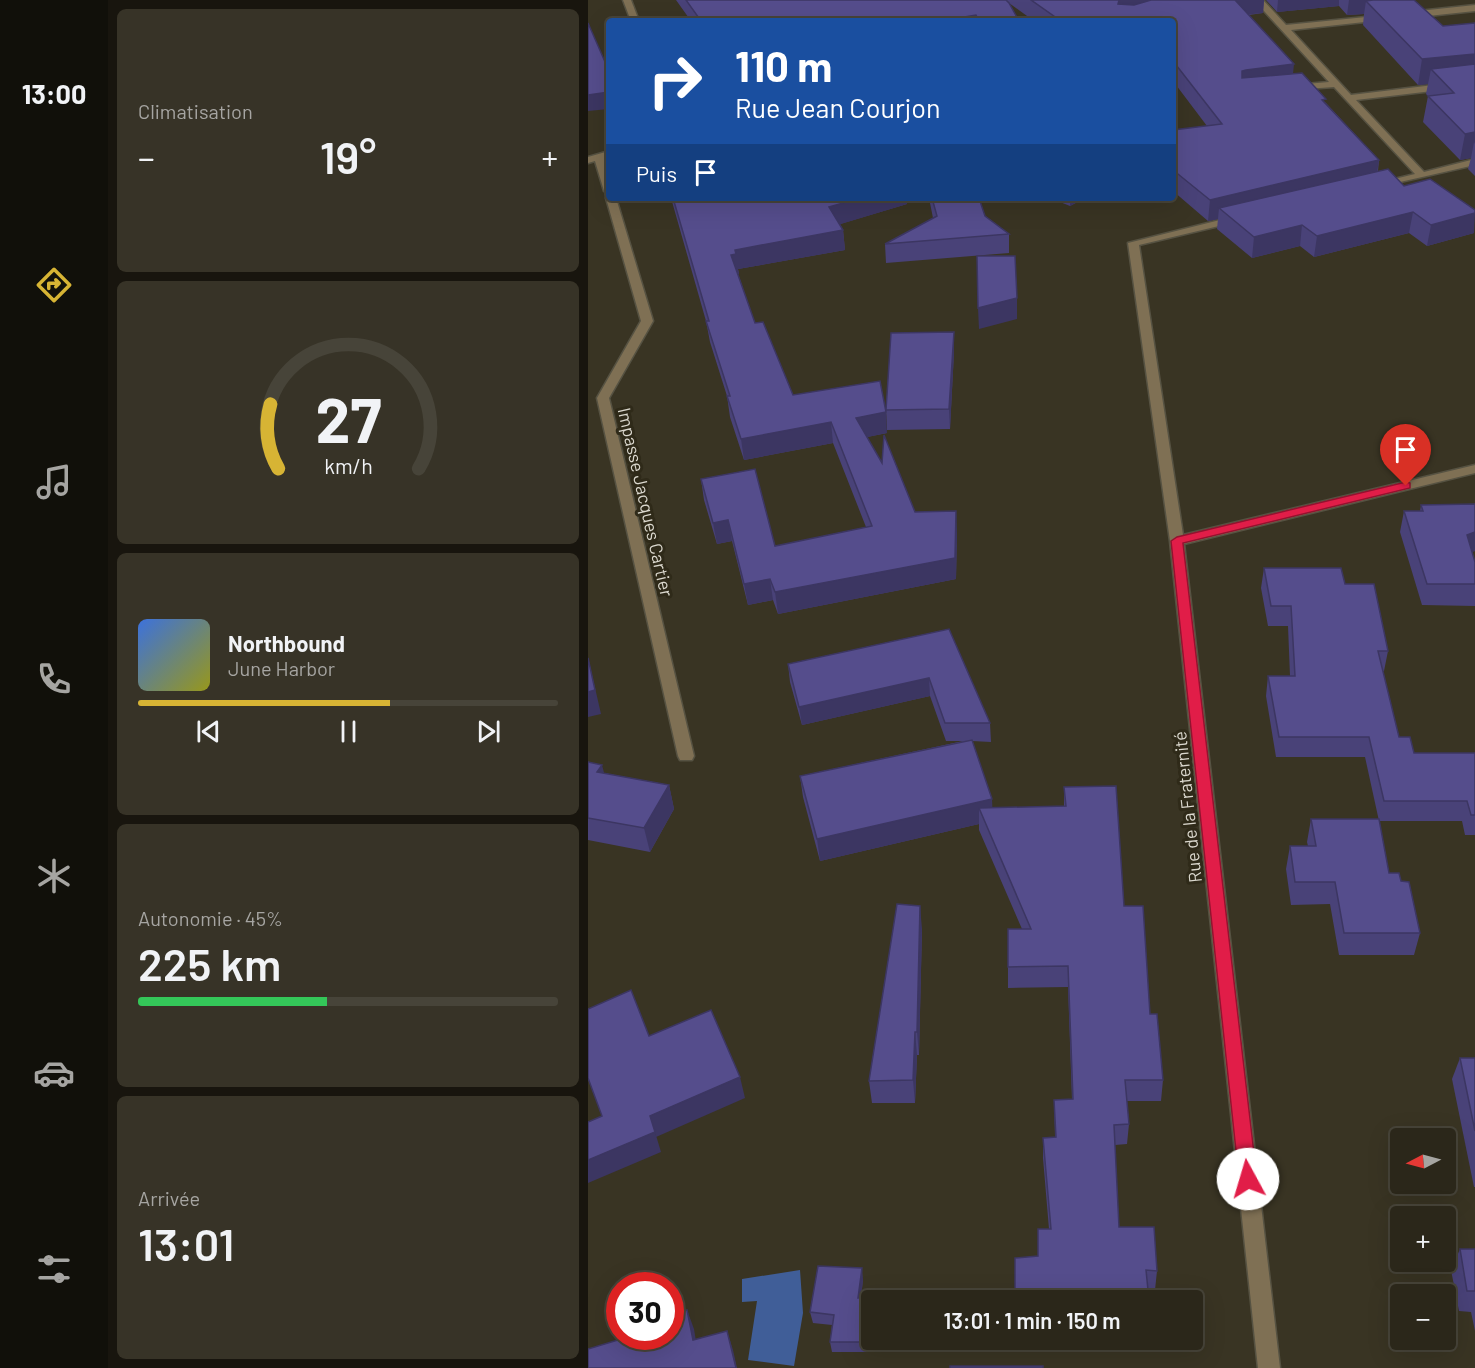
<!DOCTYPE html>
<html lang="fr">
<head>
<meta charset="utf-8">
<style>
	body { margin:0; font-family:Barlow,sans-serif; background:#373327; color:#f1f3f6; height:100vh; display:flex; flex-direction:column; font-size:22px; white-space:nowrap }
	* { box-sizing:border-box; margin:0 }
	p { font-size:20px; color:#a6a5a2 }
	.icon { flex:none; width:33px; height:33px; fill:none; stroke:currentColor; stroke-width:2; stroke-linecap:round; stroke-linejoin:round }
	.map { position:relative; flex:1; overflow:hidden }
	.panel { display:flex; flex-direction:column; gap:9px; padding:9px; background:#18150e; width:480px }
	.panel>* { flex:none }
	.banner { position:absolute; left:18px; top:18px; width:570px; height:183px; border-radius:6px; box-shadow:0 6px 24px #0002,0 0 0 2px #474439; background:#1a4fa0; color:#fff; overflow:hidden }
	.needle { width:39px; rotate:264deg }
	.controls { position:absolute; left:802px; top:1128px; display:grid; gap:12px }
	.controls a { display:grid; place-items:center; width:66px; height:66px; border-radius:6px; background:#2b271a; box-shadow:0 6px 24px #0002,0 0 0 2px #474439; font-size:30px }
	.speed { position:absolute; left:18px; top:1272px; display:flex; gap:12px; font-size:30px; font-weight:700; text-align:center }
	.speed>* { display:grid; place-content:center; width:78px; height:78px; border-radius:50%; background:#2b271a; box-shadow:0 6px 24px #0002,0 0 0 2px #474439; line-height:1 }
	.speed .limit { border:9px solid #d22; background:#fff; color:#111 }
	.pin { position:absolute; display:grid; place-items:center; width:51px; height:51px; color:#fff; margin:-62px -26px; border-radius:50% 50% 50% 0; rotate:-45deg; box-shadow:0 0 6px #0007 }
	.pin .icon { rotate:45deg }
	.me { position:absolute; width:66px; margin:-33px; rotate:354deg; stroke-linejoin:round; filter:drop-shadow(0 0 4px #0008) }
	.turn { display:flex; align-items:center; gap:21px; height:126px; padding:0 30px; font-size:27px }
	.turn .icon { width:78px; height:78px; stroke-width:2.5 }
	.turn b { display:block; font-size:42px; line-height:51px }
	.then { display:flex; align-items:center; height:57px; padding:0 30px; background:#0003; gap:12px; font-size:22px }
	.big { font-size:45px; font-weight:600; line-height:1.1 }
	.panel .tile { flex:1; display:flex; flex-direction:column; justify-content:center; gap:9px; min-width:0; padding:0 21px; border-radius:9px; background:#373327 }
	.panel .dial { align-items:center; gap:0 }
	.dial svg { height:156px; overflow:visible; fill:none; stroke:#474439; stroke-width:7; stroke-linecap:round; text-anchor:middle }
	.dial text { fill:#f1f3f6; stroke:none }
	.song { display:flex; align-items:center; gap:18px }
	.cover { width:72px; height:72px; border-radius:9px; background:linear-gradient(135deg,hsl(220 70% 55%),hsl(60 70% 35%)) }
	.played { height:6px; border-radius:3px; background:linear-gradient(90deg,#d7b434 60%,#474439 60%) }
	.keys { display:flex; justify-content:space-around; direction:ltr }
	.heat { display:flex; justify-content:space-between; align-items:center; font-size:33px; direction:ltr }
	.charge { height:9px; border-radius:4px; background:linear-gradient(90deg,#34c759 45%,#474439 0) }
	.trip { position:absolute; left:273px; top:1290px; width:342px; height:60px; border-radius:6px; background:#2b271a; box-shadow:0 6px 24px #0002,0 0 0 2px #474439; font-weight:600; line-height:60px; text-align:center }
	main { display:flex; flex:1; min-height:0 }
	.menu { display:flex; flex-direction:column; width:108px; justify-content:space-around; align-items:center; background:#11100a; color:#a6a5a2 }
	.menu .icon { width:42px; height:42px }
	.menu .selected { color:#d7b434 }
	.menu b { font-size:27px; color:#f1f3f6 }
	.map>svg:first-child { display:block }
	.water { fill:#405e98 }
	.lines { fill:none; stroke-linecap:round; stroke-linejoin:round }
	.minor-casing { stroke:#565242; stroke-width:3 }
	.minor { fill:#7f7054; fill-rule:evenodd }
	.wall { fill:#494278 }
	.shaded-wall { fill:#3c3662 }
	.building { fill:#554d8c; stroke:#3c3662; stroke-width:1.5 }
	.route { fill:#e11d48; stroke:#92132f; stroke-width:1.5 }
	.labels { text-anchor:middle; dominant-baseline:central; stroke-width:6; stroke-linejoin:round; paint-order:stroke }
	.street-label { font-size:18px; fill:#dbd8ce; stroke:#2f2a19 }
</style>
</head>
<body>
<main>
<nav class="menu">
<b>13:00</b>
<svg class="icon selected" aria-label="directions" viewBox="0 0 24 24"><path d="M12 3l9 9-9 9-9-9zM9 14v-3h6M13 9l2 2-2 2"/></svg>
<svg class="icon" aria-label="music" viewBox="0 0 24 24"><path d="M9 18V5l10-2v13"/><circle cx="6" cy="18" r="3"/><circle cx="16" cy="16" r="3"/></svg>
<svg class="icon" aria-label="phone" viewBox="0 0 24 24"><path d="M5 4h4l2 5-3 2q2 4 5 5l2-3 5 2v4C11 20 4 13 5 4z"/></svg>
<svg class="icon" aria-label="climate" viewBox="0 0 24 24"><path d="M12 3v18M4 7l16 10M4 17L20 7"/></svg>
<svg class="icon" aria-label="car" viewBox="0 0 24 24"><path d="M5 17H2v-5l4-1 3-4h7l3 4 3 1v5h-3M9 17h6M6 11h13"/><circle cx="7" cy="17" r="2"/><circle cx="17" cy="17" r="2"/></svg>
<svg class="icon" aria-label="filters" viewBox="0 0 24 24"><path d="M4 7h16M4 17h16"/><circle cx="9" cy="7" r="2"/><circle cx="15" cy="17" r="2"/></svg>
</nav>
<section class="panel">
<div class="tile"><p>Climatisation</p>
<div class="heat"><a>−</a><b class="big">19°</b><a>+</a></div>
</div>
<div class="tile dial"><svg viewBox="0 0 100 80">
<path d="M14 69A42 42 0 1 1 86 69"/>
<path d="M14 69A42 42 0 0 1 10 36" stroke="#d7b434"/>
<text x="50" y="56" font-size="32" font-weight="700">27</text>
<text x="50" y="72" font-size="11">km/h</text>
</svg></div>
<div class="tile">
<div class="song"><i class="cover"></i><div><b>Northbound</b><p>June Harbor</p></div></div>
<div class="played"></div>
<div class="keys"><svg class="icon" aria-label="previous" viewBox="0 0 24 24"><path d="M18 5L8 12l10 7zM5 5v14"/></svg><svg class="icon" aria-label="pause" viewBox="0 0 24 24"><path d="M8 5v14M16 5v14"/></svg><svg class="icon" aria-label="next" viewBox="0 0 24 24"><path d="M6 5l10 7-10 7zM19 5v14"/></svg></div>
</div>
<div class="tile"><p>Autonomie · 45%</p><b class="big">225 km</b><div class="charge"></div></div>
<div class="tile"><p>Arrivée</p><b class="big">13:01</b></div>
</section>
<div class="map">
<svg width="887" height="1368" viewBox="0 0 887 1368">
	<rect width="100%" height="100%" fill="#393423"/>
	<path class="water" d="M212 1270 215 1313 206 1366 160 1360 169 1301 154 1302V1279Z"/>
	<g class="lines">
		<g class="minor-casing">
			<g id="minor">
				<path d="M35 0H43L51 21H43Z"/>
				<path d="M666 0H675L698 25 798 15V19L795 20 703 30 763 95 887 80V86L768 100 836 172 887 159V165L790 187V183L827 174 746 87 703 90 701 88 706 85 741 82Z"/>
				<path d="M887 5V11L821 18 817 15 821 12Z"/>
				<path d="M21 151V157L16 158 21 174V194L16 191 7 161 0 163V157Z"/>
				<path d="M21 195V198H28L65 321 21 398 106 756 104 760H92L90 756 9 398 53 321 18 198Z"/>
				<path d="M648 216 653 219 652 221 551 245 595 535 887 465V473L596 544 692 1368H670L582 541 540 243Z"/>
			</g>
		</g>
		<use href="#minor" class="minor"/>
	</g>
	<g class="wall">
		<path d="M88 0H676L675 13 661 15 705 74 738 103 791 160 790 171 816 186 886 233 839 246 821 233 726 257 712 246 664 258 629 229 630 219 620 221 585 191V130L619 126 585 81V21H446L421 3 431 21H103Z"/>
		<path d="M678 0H826L855 26 887 23V176L880 169 883 158 872 160 835 122 840 96 838 94 840 84 830 85 775 25 776 14 759 15 751 6 689 12Z"/>
		<path d="M83 198H319V204L252 224 255 230 257 250 150 269 151 274H150L167 323 205 395 299 433 279 437 294 463 327 512 369 532 368 579 190 614 185 600 160 605 144 541 129 544 116 500 113 479 187 546 278 527 245 443 156 460 142 417 139 396 122 342 118 321Z"/>
		<path d="M341 198H374L421 234V253L298 263 297 244 345 218Z"/>
		<path d="M462 198H497L482 206Z"/>
		<path d="M366 352 362 429 299 430 298 410Z"/>
		<path d="M833 505 884 552 887 562V606L834 605 812 532 816 511H832Z"/>
		<path d="M676 568 757 584 800 651 796 671H795L811 737 826 753H887V835H877L874 821H791L777 757H688L678 696 680 676H702L700 626H680L673 588Z"/>
		<path d="M361 629 402 723 403 742 384 741 404 808 476 806V787L536 906 562 1014 575 1080 573 1101H539L541 1124 539 1144 527 1145 531 1227 569 1271 567 1290 560 1289 450 1256 461 1229 455 1158V1138L467 1137 466 1100H484L480 987 420 988V967L434 929 391 830V824L232 861 215 797 212 776 375 741H358L342 696 214 725 202 682 200 664Z"/>
		<path d="M0 762 16 773 81 785 86 809 62 852 0 840Z"/>
		<path d="M723 819 813 881 832 933 826 955H751L742 904 703 905 698 869 702 846H720L719 842Z"/>
		<path d="M334 929 331 1055H329L327 1103H284L281 1081Z"/>
		<path d="M872 1058H887V1187H886L864 1079Z"/>
		<path d="M872 1249H887V1331L883 1312 871 1311 863 1270Z"/>
		<path d="M275 1279 273 1298 295 1297V1300H284L292 1340 290 1352H244L242 1342 244 1325 225 1323 222 1312Z"/>
	</g>
	<g class="shaded-wall">
		<path d="M531 0H600L530 19V4Z"/>
		<path d="M645 0H676L675 13 644 16Z"/>
		<path d="M690 0H751V6L689 12Z"/>
		<path d="M761 0H810L778 1 776 14 759 15Z"/>
		<path d="M388 15V21H352Z"/>
		<path d="M887 54V78L843 69 840 84 830 85 834 59Z"/>
		<path d="M706 64 704 84 652 91 654 71 658 70Z"/>
		<path d="M21 92V109L0 111V95Z"/>
		<path d="M887 132V144L886 142 883 158 872 160 877 134Z"/>
		<path d="M791 160 788 180 631 208 630 219 620 221 622 200Z"/>
		<path d="M273 198H319V204L243 227 241 207Z"/>
		<path d="M482 198H497L482 206Z"/>
		<path d="M825 212 821 233 726 257 729 236Z"/>
		<path d="M887 213 886 233 839 246 843 225Z"/>
		<path d="M714 225 712 246 664 258 666 237Z"/>
		<path d="M255 230 257 250 150 269 151 274 146 275 143 255 147 250Z"/>
		<path d="M429 298V319L391 329 390 308Z"/>
		<path d="M366 332V352L362 429 361 409Z"/>
		<path d="M298 412 299 433 270 439 268 418Z"/>
		<path d="M243 422 245 443 156 460 153 439Z"/>
		<path d="M368 511 369 532 368 579 190 614 187 592Z"/>
		<path d="M140 520 144 541 129 544 125 523Z"/>
		<path d="M887 532V551L874 557 879 535Z"/>
		<path d="M182 579 185 600 160 605 156 584Z"/>
		<path d="M0 657 13 714 0 717Z"/>
		<path d="M341 678 342 696 214 725 211 707Z"/>
		<path d="M14 765 20 788 9 772Z"/>
		<path d="M81 785 86 809 62 852 56 828Z"/>
		<path d="M404 799 405 820 391 808V824L232 861 229 839Z"/>
		<path d="M332 906 334 929 331 1055 329 1032Z"/>
		<path d="M327 1032 329 1055 327 1103 325 1080Z"/>
		<path d="M152 1077 157 1098 68 1137 62 1116Z"/>
		<path d="M67 1132 73 1152 0 1183V1160Z"/>
		<path d="M274 1268 275 1279 272 1309 270 1298Z"/>
		<path d="M99 1310 106 1329 111 1360 105 1340Z"/>
		<path d="M139 1331 145 1350 149 1368H148Z"/>
		<path d="M289 1340H292L290 1352 289 1342Z"/>
	</g>
	<g class="building">
		<path d="M98 0H418L421 3 431 21H391L388 15 352 21H113Z"/>
		<path d="M443 0H533H531L530 4 546 5 563 0H647L706 64 658 70 654 71V78L714 73 738 99 734 100 791 160 622 200 585 170V130L634 124 585 61V21H473Z"/>
		<path d="M785 0H826L855 26 887 23V54L834 59 778 1Z"/>
		<path d="M0 23 21 71V92L0 95Z"/>
		<path d="M887 64V132L877 134 840 96 866 93 843 69Z"/>
		<path d="M800 169 816 186 842 179 887 210V213L843 225 825 212 729 236 714 225 666 237 631 208Z"/>
		<path d="M85 198H273L241 207 255 230 147 250 148 254 143 255 167 323 175 322 205 395 292 381 298 412 268 418 294 463 296 435 327 512 368 511 367 558 187 592 182 579 156 584 140 520 125 523 113 479 167 469 187 546 284 526 243 422 153 439 139 396H142L118 321H121Z"/>
		<path d="M344 198H374L378 201 384 198H391L397 216 421 234 297 244 349 216Z"/>
		<path d="M389 256H427L429 298 390 308Z"/>
		<path d="M366 332 361 409 298 410 303 333Z"/>
		<path d="M887 504V532L879 535 887 562V584H839L816 511H835L833 505Z"/>
		<path d="M676 568H753L757 584H786L800 651H790L811 737H822L826 753H887V815H883L879 801H796L781 737H691L680 676H707L703 606H683Z"/>
		<path d="M361 629 402 723H357L341 678 211 707 200 664Z"/>
		<path d="M0 658 7 690 0 692Z"/>
		<path d="M384 740 404 799 229 839 212 776Z"/>
		<path d="M0 762 14 765 9 772 81 785 56 828 0 818Z"/>
		<path d="M528 786 536 906H555L562 1014H569L575 1080H537L541 1124 526 1125 531 1227H566L569 1271 558 1270 561 1300H427V1258L450 1256V1229H463L455 1138 468 1137 466 1100 485 1099 480 966 420 967V929H443L391 808 478 806 476 787Z"/>
		<path d="M723 819H791L801 873H811L813 881 821 882 832 933H756L747 882H707L702 846H728Z"/>
		<path d="M309 904 332 906 329 1032H327L325 1080 281 1081Z"/>
		<path d="M43 990 61 1036 123 1010 152 1077 62 1116 67 1132 0 1160V1122L14 1116 0 1078V1009Z"/>
		<path d="M872 1058H887V1131Z"/>
		<path d="M872 1249H887V1291H879Z"/>
		<path d="M230 1266 274 1268 270 1298 295 1297 294 1300H284V1340H289V1342H242L246 1315 222 1312Z"/>
		<path d="M99 1310 105 1340 139 1331 148 1368H0V1349L43 1336H82V1314Z"/>
		<rect x="362" y="1366" width="93" height="2"/>
	</g>
	<path class="route" d="M818 482 822 483V488L595 543 669 1179 666 1185 660 1187 654 1185 651 1179 583 541 589 537Z"/>
	<g class="labels">
		<g class="street-label">
			<text transform="translate(58 502) rotate(77)">Impasse Jacques Cartier</text>
			<text transform="translate(599 807) rotate(-96)">Rue de la Fraternité</text>
		</g>
	</g>
</svg>
<div class="controls">
<a><svg class="needle" viewBox="-14 -14 28 28"><path d="M0-13l5 13h-10z" fill="#e53935"/><path d="M0 13l5-13h-10z" fill="#a6a5a2"/></svg></a>
<a>+</a>
<a>−</a>
</div>
<div class="speed"><div class="limit">30</div></div>
<div class="pin" style="left:818px;top:486px;background:#d93025"><svg class="icon" aria-label="arrive" viewBox="0 0 24 24"><path d="M6 21V4h12l-3 4 3 4H6"/></svg></div>
<svg class="me" style="left:660px;top:1179px" viewBox="-20 -20 40 40"><circle r="19" fill="#fff"/><path d="M0-13L10 11 0 6-10 11z" fill="#e11d48"/></svg>
<div class="trip">13:01 · 1 min · 150 m</div>
<div class="banner">
<div class="turn"><svg class="icon" aria-label="right" viewBox="0 0 24 24"><path d="M7 20v-9h11M14 6l5 5-5 5"/></svg><div><b>110 m</b>Rue Jean Courjon</div></div>
<div class="then">Puis<svg class="icon" aria-label="arrive" viewBox="0 0 24 24"><path d="M6 21V4h12l-3 4 3 4H6"/></svg></div>
</div>
</div>
</main>
</body>
</html>
